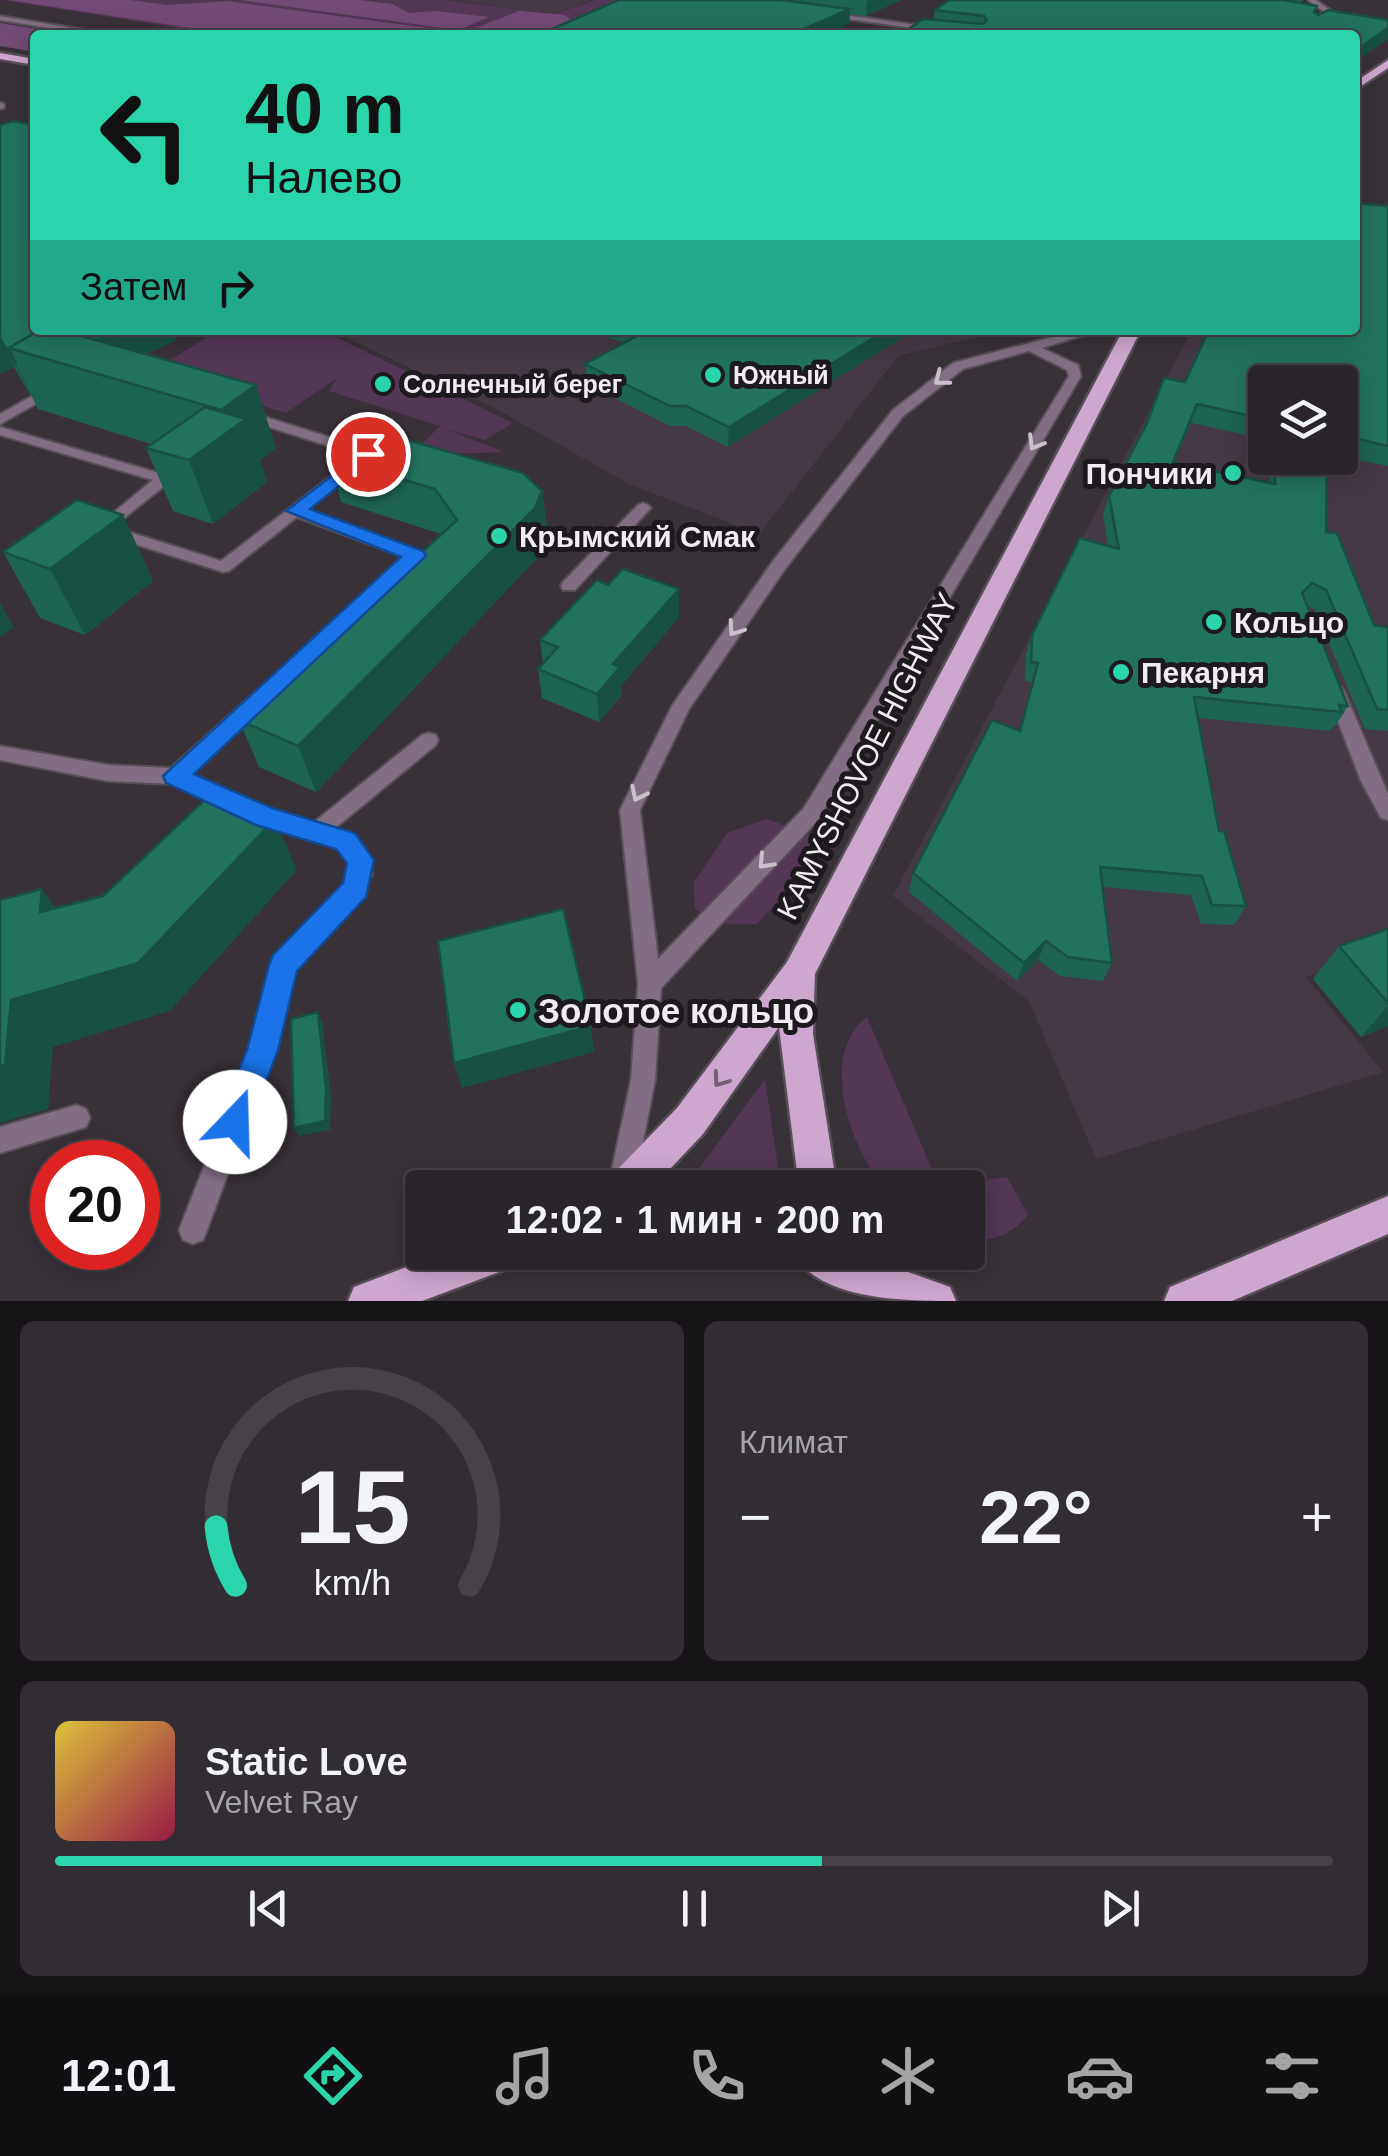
<!DOCTYPE html>
<html lang="ru">
<head>
<meta charset="utf-8">
<style>
	body { margin:0; font-family:Helvetica,sans-serif; background:#322d32; color:#f1f3f6; height:100vh; display:flex; flex-direction:column; font-size:38px; white-space:nowrap }
	* { box-sizing:border-box; margin:0 }
	p { font-size:32px; color:#a5a5a8 }
	.icon { flex:none; width:55px; height:55px; fill:none; stroke:currentColor; stroke-width:2; stroke-linecap:round; stroke-linejoin:round }
	.map { position:relative; height:1301px; overflow:hidden }
	.details { display:flex; flex-direction:column; gap:20px; padding:20px; background:#171417; flex:1 }
	.details>* { flex:none }
	.guide { position:absolute; left:30px; top:30px; width:1330px; height:305px; border-radius:10px; box-shadow:0 5px 25px #0003,0 0 0 2px #464247; background:#2ad5ac; color:#111; overflow:hidden }
	.fabs { position:absolute; left:1248px; top:365px; display:grid; gap:20px }
	.fabs a { display:grid; place-items:center; width:110px; height:110px; border-radius:10px; background:#2a252a; box-shadow:0 5px 25px #0003,0 0 0 2px #464247; font-size:50px }
	.speed { position:absolute; left:30px; top:1140px; display:flex; gap:20px; font-size:50px; font-weight:700; text-align:center }
	.speed>* { display:grid; place-content:center; width:130px; height:130px; border-radius:50%; background:#2a252a; box-shadow:0 5px 25px #0003,0 0 0 2px #464247; line-height:1 }
	.speed .limit { border:15px solid #d22; background:#fff; color:#111 }
	.pin { position:absolute; display:grid; place-items:center; width:85px; height:85px; color:#fff; margin:-42px; border:5px solid #fff; border-radius:50%; box-shadow:0 2px 10px #0007 }
	.me { position:absolute; width:110px; margin:-55px; rotate:21deg; stroke-linejoin:round; filter:drop-shadow(0 0 8px #0008) }
	.turn { display:flex; align-items:center; gap:35px; height:210px; padding:0 50px; font-size:45px }
	.turn .icon { width:130px; height:130px; stroke-width:2.5 }
	.turn b { display:block; font-size:70px; line-height:85px }
	.then { display:flex; align-items:center; height:95px; padding:0 50px; background:#0003; gap:20px; font-size:38px }
	.big { font-size:75px; font-weight:600; line-height:1.1 }
	.details .widget { flex:1; display:flex; flex-direction:column; justify-content:center; gap:15px; min-width:0; padding:0 35px; border-radius:15px; background:#322d32 }
	.details .dial { align-items:center; gap:0 }
	.dial svg { height:260px; overflow:visible; fill:none; stroke:#464247; stroke-width:7; stroke-linecap:round; text-anchor:middle }
	.dial text { fill:#f1f3f6; stroke:none }
	.song { display:flex; align-items:center; gap:30px }
	.cover { width:120px; height:120px; border-radius:15px; background:linear-gradient(135deg,hsl(50 70% 55%),hsl(340 70% 35%)) }
	.played { height:10px; border-radius:5px; background:linear-gradient(90deg,#2ad5ac 60%,#464247 60%) }
	.keys { display:flex; justify-content:space-around; direction:ltr }
	.heat { display:flex; justify-content:space-between; align-items:center; font-size:55px; direction:ltr }
	.details .tiles { flex:1; display:grid; gap:20px; grid-template-columns:1fr 1fr }
	.widget:last-child { grid-column:span 2 }
	.trip { position:absolute; left:405px; top:1170px; width:580px; height:100px; border-radius:10px; background:#2a252a; box-shadow:0 5px 25px #0003,0 0 0 2px #464247; font-weight:600; line-height:100px; text-align:center }
	.tab-bar { display:flex; height:160px; justify-content:space-around; align-items:center; background:#110f11; color:#a5a5a8 }
	.tab-bar .icon { width:70px; height:70px }
	.tab-bar .on { color:#2ad5ac }
	.tab-bar b { font-size:45px; color:#f1f3f6 }
	.map>svg:first-child { display:block }
	.built { fill:#453945; fill-rule:evenodd }
	.green { fill:#543655 }
	.forest { fill:#734a75 }
	.lines { fill:none; stroke-linecap:round; stroke-linejoin:round }
	.lane-casing { stroke:#564f56; stroke-width:4 }
	.primary-casing { stroke:#564f56; stroke-width:5 }
	.lane { fill:#816e82; fill-rule:evenodd }
	.primary { fill:#cea6cf; fill-rule:evenodd }
	.wall { fill:#1d6351 }
	.shaded-wall { fill:#185042 }
	.building { fill:#22735e; stroke:#185042; stroke-width:2.5 }
	.oneway { stroke:#cac0ca }
	.oneway2 { stroke:#766076 }
	.route { fill:#1a73e8; stroke:#114b97; stroke-width:2.5 }
	.poi-dot { fill:#2ad5ac; stroke:#1d1a1d; stroke-width:4 }
	.labels { text-anchor:middle; dominant-baseline:central; stroke-width:10; stroke-linejoin:round; paint-order:stroke }
	.far-poi-label { font-size:25px; font-weight:bold; fill:#f1ecf1; stroke:#1d1a1d; text-anchor:start }
	.poi-label { font-size:30px; font-weight:bold; fill:#f1ecf1; stroke:#1d1a1d; text-anchor:start }
	.street-label { font-size:30px; fill:#f1ecf1; stroke:#1d1a1d }
	.near-poi-label { font-size:35px; font-weight:bold; fill:#f1ecf1; stroke:#1d1a1d; text-anchor:start }
</style>
</head>
<body>
<div class="map">
<svg width="1388" height="1301" viewBox="0 0 1388 1301">
	<rect width="100%" height="100%" fill="#383138"/>
	<g class="built">
		<path d="M450 0H592L554 14Z"/>
		<path d="M1388 216V948L1306 977 1383 1072 1096 1159 1029 1001 893 896 1192 330H1355ZM1265 382H1340V458H1265Z"/>
		<path d="M331 330H1011L899 355 759 534 631 485 498 410Z"/>
	</g>
	<g class="green">
		<path d="M2 0H445L555 14 595 0H631L548 35H223Z"/>
		<path d="M219 330H321L513 423 485 440 446 429 504 452 410 456 440 426 329 391 336 379 286 413 150 372Z"/>
		<path d="M767 819 824 840 794 884 757 924H718L695 909 694 882 727 833Z"/>
		<path d="M867 1017 939 1186 1007 1177 1028 1215C1012 1234 993 1243 968 1238V1188L885 1187C850 1151 818 1053 867 1017Z"/>
		<path d="M765 1079 781 1187 692 1178Z"/>
	</g>
	<g class="forest">
		<path d="M9 0H130L167 5 227 1 457 32 236 35Z"/>
		<path d="M240 0H359L392 4 409 13 435 11 489 17 458 30Z"/>
		<path d="M519 11 565 15 572 21 540 35H458Z"/>
		<path d="M0 23 74 35H35V52L0 46Z"/>
	</g>
	<g class="lines">
		<g class="lane-casing">
			<g id="lane">
				<path d="M1308 0H1316L1330 10 1317 27 1311 26 1323 11Z"/>
				<path d="M829 13 977 33 981 35H961L827 16Z"/>
				<path d="M0 16 103 33 107 35H90L0 20Z"/>
				<path d="M0 103 4 104V108L0 109Z"/>
				<path d="M1080 330H1100L1042 348 1078 365 1081 376 818 820 661 988 655 1080 635 1183 633 1188H611L609 1183 631 1080 638 984 620 810 672 706 773 561 893 410 953 363ZM1029 351 1067 370 1069 376 804 808 658 959 640 810 689 709 785 569 903 416 963 369Z"/>
				<path d="M52 385 59 389 57 392 0 424V414Z"/>
				<path d="M249 412 367 449 369 452 362 456 357 455 244 419V413Z"/>
				<path d="M0 427 169 476V482L113 527 221 561 347 464H357V470L307 510 422 552 424 556 190 774 239 796 242 802 239 808 232 810 225 808 173 784 108 781 0 760V746L108 765 171 768 405 557 297 517 229 571 223 572 97 532 94 529 97 526 153 480 0 435Z"/>
				<path d="M643 503 648 505 651 508 648 511 575 590H563L561 586 563 582 638 505Z"/>
				<path d="M1336 686 1342 688 1345 693 1388 794V820L1381 818 1361 781 1327 693 1330 688Z"/>
				<path d="M429 733 436 735 438 740 436 745 334 829C364 838 365 844 372 874L353 908 294 970 274 1050 207 1230 203 1240 193 1244 183 1240 179 1230 250 1050 273 965 276 958 337 894 350 873 346 853 338 847 249 819 246 813 249 807 256 805 313 823 422 735Z"/>
				<path d="M77 1105 86 1109 90 1118 86 1127 0 1153V1127Z"/>
			</g>
		</g>
		<g class="primary-casing">
			<g id="primary">
				<path d="M0 53 35 59V65L0 59Z"/>
				<path d="M1388 60V68L1355 90V82Z"/>
				<path d="M1123 330H1141L815 974 813 1034 837 1188H799L779 1027 703 1134 652 1188H606L612 1175 677 1108 787 962Z"/>
				<path d="M1388 1196V1234L1232 1301H1164L1170 1287Z"/>
				<path d="M446 1252H520L515 1266 422 1301H348L354 1287Z"/>
				<path d="M794 1252H852L950 1287 956 1301C909 1301 816 1301 794 1252Z"/>
			</g>
		</g>
		<use href="#lane" class="lane"/>
		<use href="#primary" class="primary"/>
	</g>
	<g class="wall">
		<path d="M619 0H901L866 16 850 14 849 24Z"/>
		<path d="M949 0H1304L1298 3 1318 15 1388 39 1355 62V35H900L933 20 935 10Z"/>
		<path d="M0 125 35 330H176V340L155 350 143 354 276 448 260 460 267 482 213 524 173 511 146 448 151 444 38 409 30 393H29L14 367 0 374Z"/>
		<path d="M1388 206V466L1340 456V382H1265V439L1191 423 1174 462 1269 482 1271 458H1327L1326 532 1374 625 1388 627V731L1365 729 1315 610 1307 605 1348 706 1336 725H1334L1330 731 1198 718 1219 831 1246 906 1234 925 1201 924 1191 895 1103 887 1112 963 1103 981 1060 976 1038 960 1017 981 909 892 913 873 1019 731 1032 682 1025 681 1026 654 1032 635 1108 546 1103 515 1109 496 1185 382Z"/>
		<path d="M604 330H914L728 447 686 426H670L587 384 585 364 624 343 604 336Z"/>
		<path d="M329 457 542 491 548 536 541 554 316 792 259 767 239 720 441 534 341 502Z"/>
		<path d="M123 515 153 581 85 635 40 618 3 552Z"/>
		<path d="M608 585 679 589V617L621 686 622 695 599 722 542 698 538 669 543 663 540 640Z"/>
		<path d="M1388 929V1026L1361 1037 1313 979 1339 946Z"/>
	</g>
	<g class="shaded-wall">
		<path d="M871 0H901L866 16 867 1Z"/>
		<path d="M850 9 849 24 823 35H790Z"/>
		<path d="M1388 28V39L1355 62V51Z"/>
		<path d="M116 330H176V340L155 350 110 364 98 335Z"/>
		<path d="M886 330H914L728 447 729 427Z"/>
		<path d="M0 338 14 367 0 374Z"/>
		<path d="M15 364H16L30 393H29Z"/>
		<path d="M256 385 276 448 260 460 267 482 213 524 189 460 229 431 221 410Z"/>
		<path d="M542 491 548 536 541 554 316 792 298 746Z"/>
		<path d="M123 515 153 581 85 635 50 569Z"/>
		<path d="M679 589V617L621 686 622 695 599 722 597 694 613 664Z"/>
		<path d="M0 603 14 627 0 637Z"/>
		<path d="M275 819 297 870 170 1011 53 1047 48 1109 0 1123V1066L11 1000Z"/>
		<path d="M42 889 79 939 40 912Z"/>
		<path d="M1046 941 1038 960 1017 981 1024 963Z"/>
		<path d="M1388 1006V1026L1361 1037Z"/>
		<path d="M318 1012 322 1021 331 1096 330 1130 299 1136 294 1128Z"/>
		<path d="M591 1026 594 1052 462 1088 454 1063Z"/>
	</g>
	<g class="building">
		<path d="M619 0H781L850 9 790 35H538Z"/>
		<path d="M949 0H1284L1317 6 1314 12 1318 15 1328 10 1388 20V28L1355 51V35H900L923 19 983 24 987 20 984 16 935 10Z"/>
		<path d="M13 121 35 125V330H40L9 348 16 364H15L0 338V125Z"/>
		<path d="M1355 203 1388 206V446L1340 435V382H1265V419L1197 404 1173 462 1275 484 1277 458H1327L1326 532 1337 533 1374 625 1388 627V710L1377 709 1326 590 1312 583 1302 593 1348 706 1339 705 1342 712 1194 697 1219 831H1224L1246 906 1212 905 1202 876 1100 867 1112 963 1068 957 1046 941 1024 963 913 873 992 720 1020 731 1038 663 1031 662 1032 635 1080 538 1119 549 1109 496 1147 423 1164 378 1185 382 1209 330H1355Z"/>
		<path d="M40 330H60L256 385 221 410 9 348Z"/>
		<path d="M60 330H116L98 335 78 330 72 334Z"/>
		<path d="M642 330H886L729 427 686 406H670L585 364 646 331Z"/>
		<path d="M205 407 246 419 189 460 146 448Z"/>
		<path d="M365 428 523 473 542 491 535 508 298 746 239 720 457 520 435 489 329 457Z"/>
		<path d="M77 500 123 515 50 569 3 552Z"/>
		<path d="M623 569 679 589 613 664 620 667 597 694 538 669 558 647 540 640 597 580 608 585Z"/>
		<path d="M214 791 275 819 138 963 11 1000 5 1065 0 1066V900L42 889 40 912 103 896Z"/>
		<path d="M563 909 591 1026 454 1063 438 941Z"/>
		<path d="M1388 929V1003L1339 946Z"/>
		<path d="M318 1012 326 1088 325 1121 294 1128 291 1019Z"/>
	</g>
	<defs><path id="oneway-chevron" d="M-2-3.5L2.5 0L-2 3.5" fill="none" stroke-width="1.6" stroke-linecap="round" stroke-linejoin="round" transform="scale(2.5)"/></defs>
	<g class="oneway">
		<use href="#oneway-chevron" transform="translate(941 379) rotate(142)"/>
		<use href="#oneway-chevron" transform="translate(1035 443) rotate(121)"/>
		<use href="#oneway-chevron" transform="translate(735 629) rotate(125)"/>
		<use href="#oneway-chevron" transform="translate(638 794) rotate(116)"/>
		<use href="#oneway-chevron" transform="translate(765 862) rotate(133)"/>
	</g>
	<use class="oneway2" href="#oneway-chevron" transform="translate(720 1080) rotate(126)"/>
	<path class="route" d="M368 448 377 454 374 458 310 509 423 551 426 556 194 774 272 808 355 833 374 860 366 897 297 971 278 1050 246 1134 235 1138 223 1134 218 1122 247 1050 269 965 273 955 343 883 347 863 336 849 256 825 166 783 163 776 401 557 286 511Z"/>
	<g class="poi-dot">
		<circle cx="713" cy="375" r="10"/>
		<circle cx="383" cy="384" r="10"/>
		<circle cx="1233" cy="473" r="10"/>
		<circle cx="499" cy="536" r="10"/>
		<circle cx="1214" cy="622" r="10"/>
		<circle cx="1121" cy="672" r="10"/>
		<circle cx="518" cy="1010" r="10"/>
	</g>
	<g class="labels">
		<g class="far-poi-label">
			<text x="733" y="375">Южный</text>
			<text x="403" y="384">Солнечный берег</text>
		</g>
		<g class="poi-label">
			<text x="1213" y="473" text-anchor="end">Пончики</text>
			<text x="519" y="536">Крымский Смак</text>
			<text x="1234" y="622">Кольцо</text>
			<text x="1141" y="672">Пекарня</text>
		</g>
		<g class="street-label">
			<text transform="translate(867 756) rotate(-63)">KAMYSHOVOE HIGHWAY</text>
		</g>
		<g class="near-poi-label">
			<text x="538" y="1010">Золотое кольцо</text>
		</g>
	</g>
</svg>
<div class="fabs">
<a><svg class="icon" aria-label="layers" viewBox="0 0 24 24"><path d="M12 4l9 5-9 5-9-5zM3 14l9 5 9-5"/></svg></a>
</div>
<div class="speed"><div class="limit">20</div></div>
<div class="pin" style="left:368px;top:454px;background:#d93025"><svg class="icon" aria-label="arrive" viewBox="0 0 24 24"><path d="M6 21V4h12l-3 4 3 4H6"/></svg></div>
<svg class="me" style="left:235px;top:1122px" viewBox="-20 -20 40 40"><circle r="19" fill="#fff"/><path d="M0-13L10 11 0 6-10 11z" fill="#1a73e8"/></svg>
<div class="trip">12:02 · 1 мин · 200 m</div>
<div class="guide">
<div class="turn"><svg class="icon" aria-label="left" viewBox="0 0 24 24"><path d="M17 20v-9H6M10 6l-5 5 5 5"/></svg><div><b>40 m</b>Налево</div></div>
<div class="then">Затем<svg class="icon" aria-label="right" viewBox="0 0 24 24"><path d="M7 20v-9h11M14 6l5 5-5 5"/></svg></div>
</div>
</div>
<section class="details">
<div class="tiles">
<div class="widget dial"><svg viewBox="0 0 100 80">
<path d="M14 69A42 42 0 1 1 86 69"/>
<path d="M14 69A42 42 0 0 1 8 51" stroke="#2ad5ac"/>
<text x="50" y="56" font-size="32" font-weight="700">15</text>
<text x="50" y="72" font-size="11">km/h</text>
</svg></div>
<div class="widget"><p>Климат</p>
<div class="heat"><a>−</a><b class="big">22°</b><a>+</a></div>
</div>
<div class="widget">
<div class="song"><i class="cover"></i><div><b>Static Love</b><p>Velvet Ray</p></div></div>
<div class="played"></div>
<div class="keys"><svg class="icon" aria-label="previous" viewBox="0 0 24 24"><path d="M18 5L8 12l10 7zM5 5v14"/></svg><svg class="icon" aria-label="pause" viewBox="0 0 24 24"><path d="M8 5v14M16 5v14"/></svg><svg class="icon" aria-label="next" viewBox="0 0 24 24"><path d="M6 5l10 7-10 7zM19 5v14"/></svg></div>
</div>
</div>
</section>
<nav class="tab-bar">
<b>12:01</b>
<svg class="icon on" aria-label="directions" viewBox="0 0 24 24"><path d="M12 3l9 9-9 9-9-9zM9 14v-3h6M13 9l2 2-2 2"/></svg>
<svg class="icon" aria-label="music" viewBox="0 0 24 24"><path d="M9 18V5l10-2v13"/><circle cx="6" cy="18" r="3"/><circle cx="16" cy="16" r="3"/></svg>
<svg class="icon" aria-label="phone" viewBox="0 0 24 24"><path d="M5 4h4l2 5-3 2q2 4 5 5l2-3 5 2v4C11 20 4 13 5 4z"/></svg>
<svg class="icon" aria-label="climate" viewBox="0 0 24 24"><path d="M12 3v18M4 7l16 10M4 17L20 7"/></svg>
<svg class="icon" aria-label="car" viewBox="0 0 24 24"><path d="M5 17H2v-5l4-1 3-4h7l3 4 3 1v5h-3M9 17h6M6 11h13"/><circle cx="7" cy="17" r="2"/><circle cx="17" cy="17" r="2"/></svg>
<svg class="icon" aria-label="filters" viewBox="0 0 24 24"><path d="M4 7h16M4 17h16"/><circle cx="9" cy="7" r="2"/><circle cx="15" cy="17" r="2"/></svg>
</nav>
</body>
</html>
